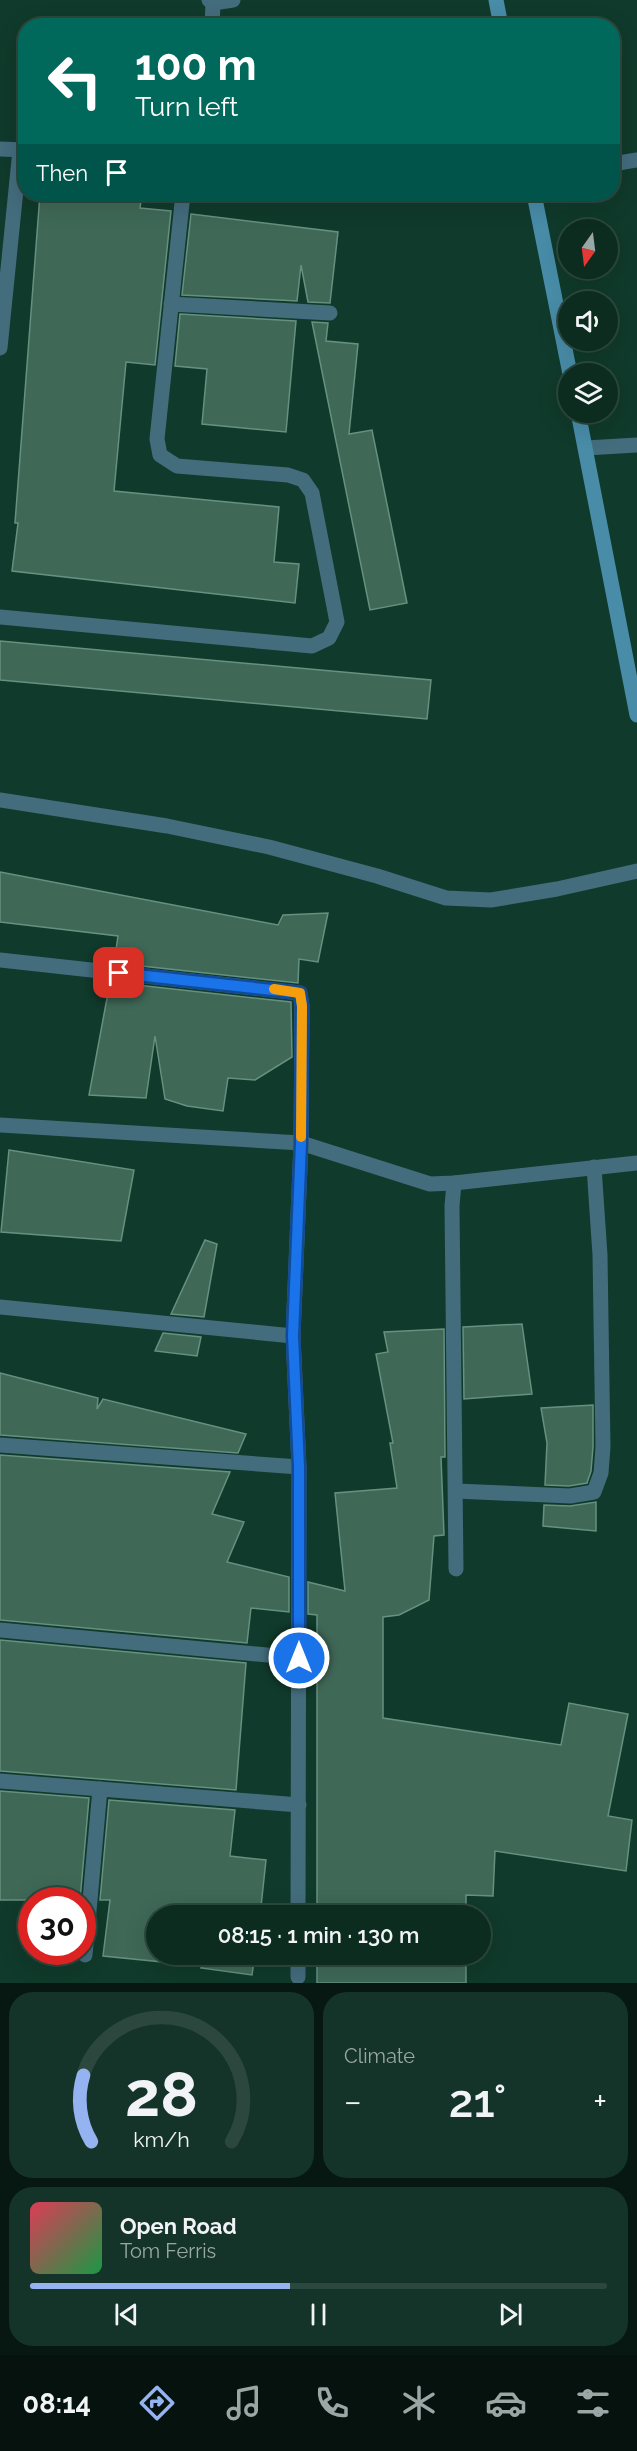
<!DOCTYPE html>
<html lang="en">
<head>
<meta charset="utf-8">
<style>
	body { margin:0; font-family:Raleway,sans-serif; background:#153429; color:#f1f3f6; height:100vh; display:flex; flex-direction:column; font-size:22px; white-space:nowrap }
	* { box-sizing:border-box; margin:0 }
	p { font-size:20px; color:#9aa7a5 }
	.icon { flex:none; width:33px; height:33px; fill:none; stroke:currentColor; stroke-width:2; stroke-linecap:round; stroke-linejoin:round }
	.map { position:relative; height:1983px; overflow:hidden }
	.drawer { display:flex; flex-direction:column; gap:9px; padding:9px; background:#071812; flex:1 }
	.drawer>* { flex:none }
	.hud { position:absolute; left:18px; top:18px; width:602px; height:183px; border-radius:24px; box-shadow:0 6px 24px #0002,0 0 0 2px #2c483e; background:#00695c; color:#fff; overflow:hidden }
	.needle { width:39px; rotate:194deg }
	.tools { position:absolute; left:558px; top:219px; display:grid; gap:12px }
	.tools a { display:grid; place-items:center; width:60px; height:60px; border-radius:50%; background:#0c2c20; box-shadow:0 6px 24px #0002,0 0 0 2px #2c483e; font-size:30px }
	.speed { position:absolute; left:18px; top:1887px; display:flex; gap:12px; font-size:30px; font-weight:700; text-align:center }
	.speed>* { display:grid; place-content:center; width:78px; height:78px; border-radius:50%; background:#0c2c20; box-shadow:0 6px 24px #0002,0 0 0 2px #2c483e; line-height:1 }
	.speed .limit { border:9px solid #d22; background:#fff; color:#111 }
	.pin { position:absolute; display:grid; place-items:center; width:51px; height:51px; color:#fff; margin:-26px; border-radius:12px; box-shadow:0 3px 9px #0006 }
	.me { position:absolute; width:66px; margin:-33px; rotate:0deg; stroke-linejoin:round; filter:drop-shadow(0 0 4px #0008) }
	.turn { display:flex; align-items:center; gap:21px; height:126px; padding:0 18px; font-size:27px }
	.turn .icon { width:78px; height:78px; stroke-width:2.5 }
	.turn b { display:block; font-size:42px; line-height:51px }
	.then { display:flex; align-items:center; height:57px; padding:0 18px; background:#0003; gap:12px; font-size:22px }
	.big { font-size:45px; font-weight:600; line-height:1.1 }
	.drawer .card { flex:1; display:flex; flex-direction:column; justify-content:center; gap:9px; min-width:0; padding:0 21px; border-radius:24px; background:#153429 }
	.drawer .dial { align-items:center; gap:0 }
	.dial svg { height:156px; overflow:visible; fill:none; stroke:#2c483e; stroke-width:7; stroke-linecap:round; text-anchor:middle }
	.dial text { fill:#f1f3f6; stroke:none }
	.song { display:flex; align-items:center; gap:18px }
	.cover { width:72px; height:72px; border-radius:9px; background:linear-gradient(135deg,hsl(350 70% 55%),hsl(140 70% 35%)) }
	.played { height:6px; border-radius:3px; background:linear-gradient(90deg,#95b2f1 45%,#2c483e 45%) }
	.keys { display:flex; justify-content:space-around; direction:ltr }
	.heat { display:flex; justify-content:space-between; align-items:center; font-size:33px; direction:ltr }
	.drawer .tiles { flex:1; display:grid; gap:9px; grid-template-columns:1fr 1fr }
	.card:last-child { grid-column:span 2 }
	.trip { position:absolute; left:146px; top:1905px; width:345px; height:60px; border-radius:30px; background:#0c2c20; box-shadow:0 6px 24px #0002,0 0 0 2px #2c483e; font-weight:600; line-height:60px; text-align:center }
	.tabs { display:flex; height:96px; justify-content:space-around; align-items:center; background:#05120d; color:#9aa7a5 }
	.tabs .icon { width:42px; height:42px }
	.tabs .selected { color:#95b2f1 }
	.tabs b { font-size:27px; color:#f1f3f6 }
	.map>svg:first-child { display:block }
	.building { fill:#3f6857; stroke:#66907f; stroke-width:1.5 }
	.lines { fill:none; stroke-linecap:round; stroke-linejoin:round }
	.street { stroke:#436c7d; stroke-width:15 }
	.secondary { stroke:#488ca8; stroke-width:15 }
	.route-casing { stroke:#114b97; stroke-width:15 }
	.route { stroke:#1a73e8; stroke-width:10 }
	.slow { stroke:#f59e0b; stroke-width:10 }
</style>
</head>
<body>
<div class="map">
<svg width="637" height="1983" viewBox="0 0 637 1983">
	<rect width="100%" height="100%" fill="#103a2b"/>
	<g class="building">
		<path d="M40 194H142L140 208 171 211 155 365 126 362 114 491 279 507 274 562 299 564 295 603 12 571 18 523H15Z"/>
		<path d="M191 214 338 232 330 303 308 302 301 265 297 301 182 295Z"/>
		<path d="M180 314 296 321 286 432 202 424 207 369 175 366Z"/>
		<path d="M312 322 328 323 326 341 358 344 349 434 372 430 407 603 370 610Z"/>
		<path d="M0 641 431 680 427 719 0 680Z"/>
		<path d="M0 872 278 925 283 915 328 913 318 962 299 959 298 983 114 963 118 936 0 922Z"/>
		<path d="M110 982 291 1002 292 1057 255 1080 228 1078 223 1111 187 1106 165 1099 155 1036 146 1098 89 1095Z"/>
		<path d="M9 1150 134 1170 121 1241 1 1232Z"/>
		<path d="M205 1240 217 1244 204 1317 171 1314Z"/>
		<path d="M522 1324 532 1394 464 1399 463 1327Z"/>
		<path d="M444 1329 445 1457H441L444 1535 434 1536 429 1600 399 1615 383 1617V1718L561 1745 569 1703 628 1714 608 1816 632 1820 626 1871 495 1851 493 1896 466 1895V1916H317V1615L308 1614V1582L345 1591 335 1493 397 1488 390 1443H393L376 1354 388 1352 384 1332Z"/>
		<path d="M163 1333 201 1337 197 1356 155 1351Z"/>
		<path d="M0 1373 98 1398 97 1409 103 1399 246 1434 238 1453 0 1435Z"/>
		<path d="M593 1405V1447L591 1471 587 1483 569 1486 545 1485 547 1443 541 1408Z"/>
		<path d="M0 1455 230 1472 212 1514 244 1522 227 1562 289 1577V1612L251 1608 247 1643 0 1620Z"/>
		<path d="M596 1502V1531L543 1526 544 1505 570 1506Z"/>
		<path d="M0 1640 246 1663 236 1790 0 1771Z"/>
		<path d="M0 1791 89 1798 80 1900H0Z"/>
		<path d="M109 1800 235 1810 230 1856 266 1860 260 1916H156V1954H255L252 1975 201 1968 202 1966 103 1956 110 1900H100Z"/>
		<rect x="317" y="1954" width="149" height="29"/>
	</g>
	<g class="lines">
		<g class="street">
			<path d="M209 0 213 3 233 0"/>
			<path d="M212 26 213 3"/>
			<path d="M0 149 26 150"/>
			<path d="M612 164 637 160"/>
			<path d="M171 304 330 313"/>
			<path d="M0 348 20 150"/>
			<path d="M586 448 637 445"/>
			<path d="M0 617 312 646 329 638 337 622 312 493 303 480 288 475 177 466 160 455 157 439 183 194"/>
			<path d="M0 800 167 826 269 847 377 876 446 898 491 900 557 889 637 871"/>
			<path d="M0 960 300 993 302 1006 301 1143 293 1336 299 1467 298 1916"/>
			<path d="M0 1125 301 1143 430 1184 454 1183 637 1163"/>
			<path d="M454 1183 452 1206 456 1569"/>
			<path d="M0 1307 293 1336"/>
			<path d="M0 1445 299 1467"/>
			<path d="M456 1491 570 1496 594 1492 601 1473 603 1447 600 1255 594 1167"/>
			<path d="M0 1630 299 1658"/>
			<path d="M0 1781 299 1805"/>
			<path d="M85 1955 100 1789"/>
			<path d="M298 1977V1954"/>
		</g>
		<g class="secondary">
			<path d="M496 0 501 26"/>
			<path d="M534 194 570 374"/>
			<path d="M578 412 637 715"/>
		</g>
	</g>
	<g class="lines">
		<g class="route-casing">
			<path id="route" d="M119 973 300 993 302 1006 301 1143 293 1336 299 1467V1658"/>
		</g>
		<use href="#route" class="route"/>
		<path class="slow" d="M274 989 300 993 302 1006 301 1137"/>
	</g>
</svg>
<div class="tools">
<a><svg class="needle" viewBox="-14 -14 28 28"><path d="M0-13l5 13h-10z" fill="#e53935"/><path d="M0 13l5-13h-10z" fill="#9aa7a5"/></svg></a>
<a><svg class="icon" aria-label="sound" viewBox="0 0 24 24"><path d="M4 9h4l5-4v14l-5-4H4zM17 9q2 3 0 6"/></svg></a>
<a><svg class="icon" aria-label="layers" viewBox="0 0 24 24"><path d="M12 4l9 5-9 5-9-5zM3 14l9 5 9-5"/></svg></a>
</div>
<div class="speed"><div class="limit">30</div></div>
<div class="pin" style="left:119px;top:973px;background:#d93025"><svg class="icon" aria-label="arrive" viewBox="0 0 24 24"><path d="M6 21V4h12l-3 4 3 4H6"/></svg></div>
<svg class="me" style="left:299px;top:1658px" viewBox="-20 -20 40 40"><circle r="17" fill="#1a73e8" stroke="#fff" stroke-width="3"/><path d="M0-11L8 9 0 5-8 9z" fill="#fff"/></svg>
<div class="trip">08:15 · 1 min · 130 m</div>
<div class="hud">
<div class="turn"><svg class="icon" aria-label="left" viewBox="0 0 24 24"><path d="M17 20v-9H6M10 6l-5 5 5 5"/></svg><div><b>100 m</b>Turn left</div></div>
<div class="then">Then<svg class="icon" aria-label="arrive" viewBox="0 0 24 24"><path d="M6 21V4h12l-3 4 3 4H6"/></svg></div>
</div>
</div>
<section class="drawer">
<div class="tiles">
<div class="card dial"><svg viewBox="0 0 100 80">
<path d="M14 69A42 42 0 1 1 86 69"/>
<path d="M14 69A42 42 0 0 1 10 35" stroke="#95b2f1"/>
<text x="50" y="56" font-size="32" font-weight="700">28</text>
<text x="50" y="72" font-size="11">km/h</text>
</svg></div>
<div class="card"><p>Climate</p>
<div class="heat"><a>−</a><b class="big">21°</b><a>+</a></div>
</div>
<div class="card">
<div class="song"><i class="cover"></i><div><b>Open Road</b><p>Tom Ferris</p></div></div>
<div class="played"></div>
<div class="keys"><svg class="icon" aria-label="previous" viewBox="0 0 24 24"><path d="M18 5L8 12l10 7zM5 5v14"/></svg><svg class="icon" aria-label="pause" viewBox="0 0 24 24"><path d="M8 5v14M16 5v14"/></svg><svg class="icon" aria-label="next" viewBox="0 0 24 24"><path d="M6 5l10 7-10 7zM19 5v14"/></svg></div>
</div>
</div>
</section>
<nav class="tabs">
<b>08:14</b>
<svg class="icon selected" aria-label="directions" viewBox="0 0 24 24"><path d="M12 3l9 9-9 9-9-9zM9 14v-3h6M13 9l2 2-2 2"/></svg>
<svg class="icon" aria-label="music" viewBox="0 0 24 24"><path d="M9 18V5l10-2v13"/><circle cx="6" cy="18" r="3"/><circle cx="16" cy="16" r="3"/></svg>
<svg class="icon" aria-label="phone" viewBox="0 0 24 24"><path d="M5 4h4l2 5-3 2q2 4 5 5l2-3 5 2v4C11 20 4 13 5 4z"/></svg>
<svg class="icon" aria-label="climate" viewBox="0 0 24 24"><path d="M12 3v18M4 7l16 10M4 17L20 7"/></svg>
<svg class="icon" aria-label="car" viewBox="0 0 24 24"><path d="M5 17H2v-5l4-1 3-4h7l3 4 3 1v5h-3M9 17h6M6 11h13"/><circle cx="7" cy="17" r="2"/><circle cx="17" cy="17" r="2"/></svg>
<svg class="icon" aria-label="filters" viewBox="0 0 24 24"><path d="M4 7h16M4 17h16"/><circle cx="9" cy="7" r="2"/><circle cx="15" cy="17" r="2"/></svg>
</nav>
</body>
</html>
